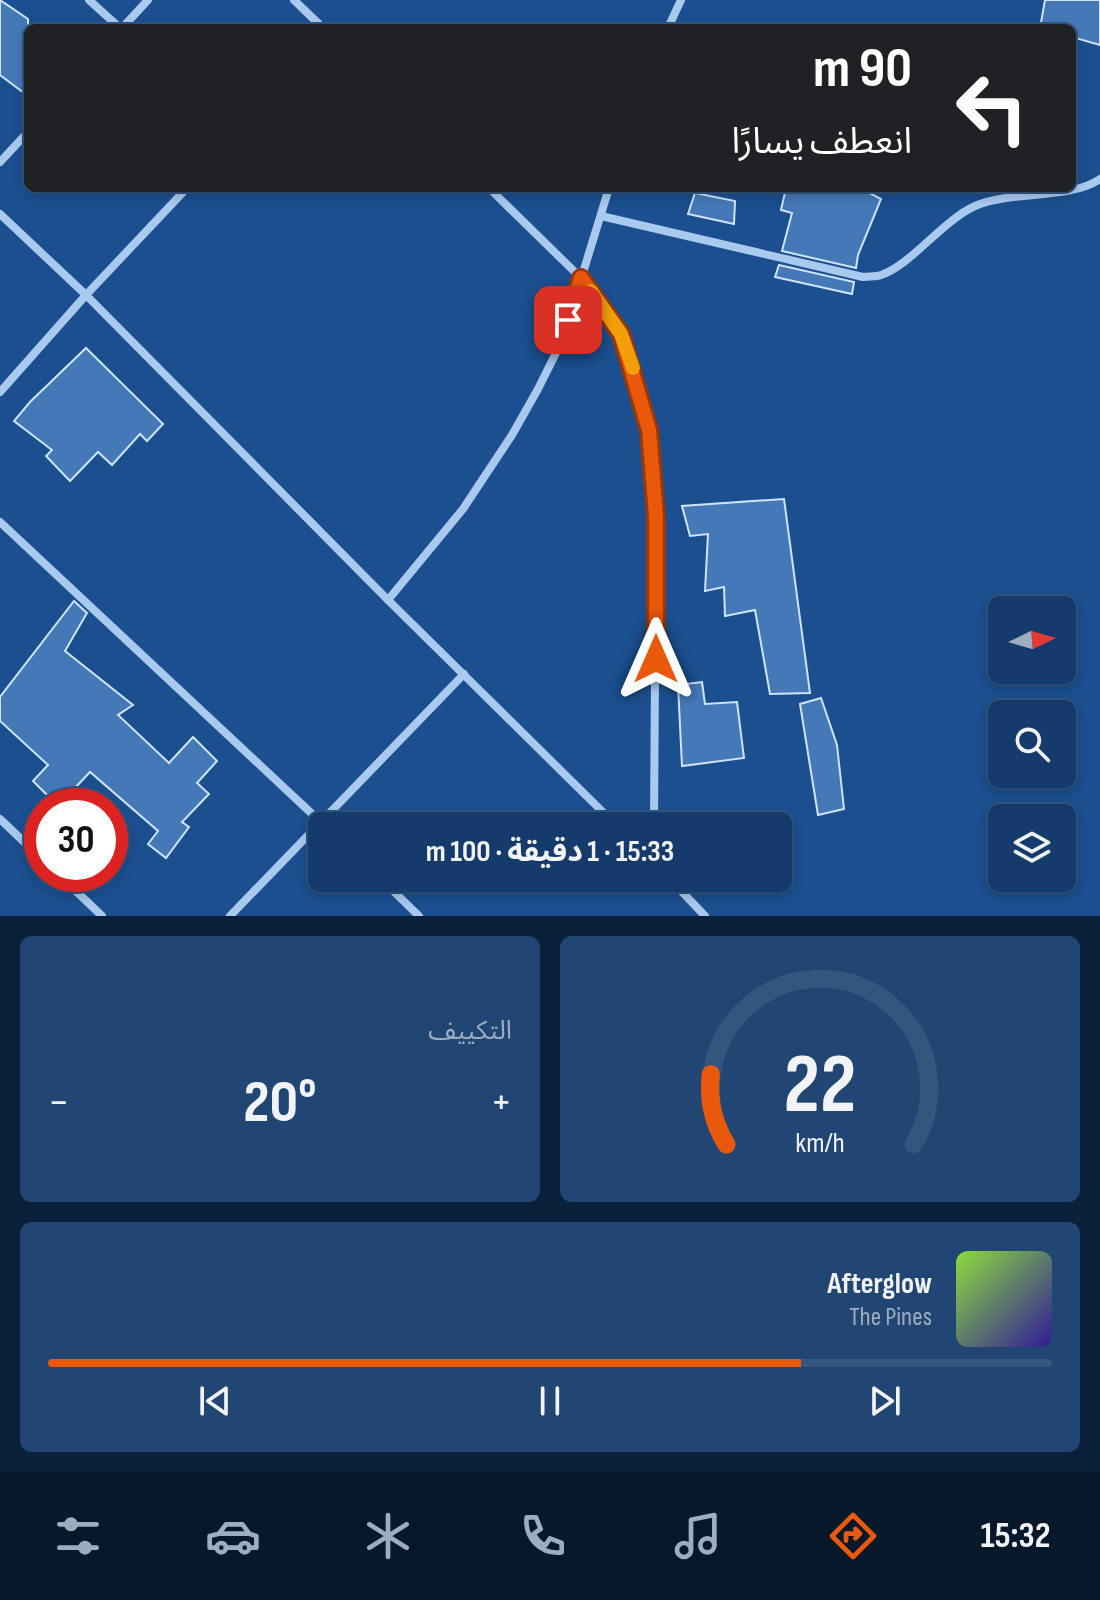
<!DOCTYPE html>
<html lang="ar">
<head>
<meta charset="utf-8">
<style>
	body { margin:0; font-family:"Sofia Sans Condensed","Noto Sans Arabic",sans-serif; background:#214673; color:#f1f3f6; direction:rtl; height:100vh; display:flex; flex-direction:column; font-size:30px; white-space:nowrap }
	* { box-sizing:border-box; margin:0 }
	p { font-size:26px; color:#9dadc1 }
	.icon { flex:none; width:44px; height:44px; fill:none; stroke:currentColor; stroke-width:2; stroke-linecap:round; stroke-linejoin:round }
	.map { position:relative; height:916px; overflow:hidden; direction:ltr }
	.panel { display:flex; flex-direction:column; gap:20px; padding:20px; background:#0b203b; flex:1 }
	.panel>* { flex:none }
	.banner { position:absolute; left:24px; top:24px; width:1052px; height:168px; border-radius:12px; box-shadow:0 4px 12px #0003,0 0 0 2px #33557e; direction:rtl; background:#202124; color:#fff; overflow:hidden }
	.needle { width:52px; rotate:85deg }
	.fabs { position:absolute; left:988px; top:596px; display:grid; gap:16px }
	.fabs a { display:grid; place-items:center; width:88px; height:88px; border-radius:12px; background:#143b6b; box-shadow:0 4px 12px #0003,0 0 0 2px #33557e; font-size:40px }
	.speed { position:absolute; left:24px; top:788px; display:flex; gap:16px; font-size:40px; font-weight:700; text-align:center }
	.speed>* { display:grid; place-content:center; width:104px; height:104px; border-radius:50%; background:#143b6b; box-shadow:0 4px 12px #0003,0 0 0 2px #33557e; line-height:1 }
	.speed .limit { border:12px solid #d22; background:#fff; color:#111 }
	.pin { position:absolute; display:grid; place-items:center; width:68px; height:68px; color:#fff; margin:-34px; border-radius:16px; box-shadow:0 4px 12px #0006 }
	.me { position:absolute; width:88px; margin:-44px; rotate:0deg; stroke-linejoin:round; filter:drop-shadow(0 0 6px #0008) }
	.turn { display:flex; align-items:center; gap:28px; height:168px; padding:0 32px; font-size:36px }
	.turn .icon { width:104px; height:104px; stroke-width:2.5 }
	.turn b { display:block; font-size:56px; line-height:68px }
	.big { font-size:60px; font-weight:700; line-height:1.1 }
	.panel .tile { flex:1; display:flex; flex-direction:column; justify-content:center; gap:12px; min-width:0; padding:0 28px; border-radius:12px; background:#214673 }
	.panel .dial { align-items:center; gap:0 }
	.dial svg { height:208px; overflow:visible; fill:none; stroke:#33557e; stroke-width:7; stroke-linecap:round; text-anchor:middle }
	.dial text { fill:#f1f3f6; stroke:none }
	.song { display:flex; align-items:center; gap:24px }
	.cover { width:96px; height:96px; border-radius:12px; background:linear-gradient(135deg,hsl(90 70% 55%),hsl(250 70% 35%)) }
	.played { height:8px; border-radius:4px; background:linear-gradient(90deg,#ea580c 75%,#33557e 75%) }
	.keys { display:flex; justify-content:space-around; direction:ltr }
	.heat { display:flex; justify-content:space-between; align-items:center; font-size:44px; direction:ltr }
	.panel .tiles { flex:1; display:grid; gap:20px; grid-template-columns:1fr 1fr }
	.tile:last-child { grid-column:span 2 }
	.trip { position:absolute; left:308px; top:812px; width:484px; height:80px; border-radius:12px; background:#143b6b; box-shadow:0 4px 12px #0003,0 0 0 2px #33557e; font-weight:700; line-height:80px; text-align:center; direction:rtl }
	.tab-bar { display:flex; height:128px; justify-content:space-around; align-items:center; background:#08182b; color:#9dadc1 }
	.tab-bar .icon { width:56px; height:56px }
	.tab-bar .current { color:#ea580c }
	.tab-bar b { font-size:36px; color:#f1f3f6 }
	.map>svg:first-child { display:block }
	.building { fill:#4478b7; stroke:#cfe3fa; stroke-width:2 }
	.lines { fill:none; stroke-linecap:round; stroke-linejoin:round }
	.minor { stroke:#a9c9ee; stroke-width:8 }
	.route-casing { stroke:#983908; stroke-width:20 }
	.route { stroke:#ea580c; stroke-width:14 }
	.slow { stroke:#f59e0b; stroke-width:14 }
</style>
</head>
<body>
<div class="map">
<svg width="1100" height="916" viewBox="0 0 1100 916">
	<rect width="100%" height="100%" fill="#1b4f8f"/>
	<g class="building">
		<path d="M0 0 28 19V96L0 75Z"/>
		<path d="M1045 0H1100V45L1072 37V28H1040Z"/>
		<path d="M786 188H860L881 199 858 255 856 268 782 251 792 213 781 210Z"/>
		<path d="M695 193 735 201 734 224 688 214Z"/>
		<path d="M779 265 854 282 852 294 775 277Z"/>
		<path d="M86 348 163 424 147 441 140 434 112 465 98 452 70 481 46 456 52 450 14 421 30 402Z"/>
		<path d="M784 499 810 693 770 694 755 610 725 616 724 587 705 591 708 534 690 536 682 506Z"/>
		<path d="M74 601 87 613 65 651 133 705 118 715 169 763 193 737 217 761 197 783 209 794 182 822 189 827 166 858 148 844 158 831 90 772 58 806 33 781 48 765 0 721V697Z"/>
		<path d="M702 682 705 704 737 702 744 758 682 766 678 685Z"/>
		<path d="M821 698 837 745 844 809 818 815 800 704Z"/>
	</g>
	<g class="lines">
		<g class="minor">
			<path d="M89 0 120 28"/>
			<path d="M294 0 323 28"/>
			<path d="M122 28 148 0"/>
			<path d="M668 28 681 0"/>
			<path d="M0 162 28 132"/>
			<path d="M489 188 581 278 621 334 638 384 649 430 656 516 654 826"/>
			<path d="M0 214 86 295 388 600 617 826"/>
			<path d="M601 216 863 277C869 276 876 277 881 275 911 265 942 221 975 206 1012 190 1070 200 1100 179"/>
			<path d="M0 392 86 295 187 188"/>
			<path d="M0 522 325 826"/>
			<path d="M388 600 463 509 512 435 538 389 562 341 609 188"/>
			<path d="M0 819 42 859"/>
			<path d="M58 874 102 916"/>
			<path d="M380 878 419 916"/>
			<path d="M669 878 705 916"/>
			<path d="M230 916 464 674"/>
		</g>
	</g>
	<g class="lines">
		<g class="route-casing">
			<path id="route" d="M568 320 581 278 621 334 649 430 656 516V659"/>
		</g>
		<use href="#route" class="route"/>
		<path class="slow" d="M591 291 621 334 633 368"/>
	</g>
</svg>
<div class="fabs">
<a><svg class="needle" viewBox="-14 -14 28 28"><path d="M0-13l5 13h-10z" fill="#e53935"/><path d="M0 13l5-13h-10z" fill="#9dadc1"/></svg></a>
<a><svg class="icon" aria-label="search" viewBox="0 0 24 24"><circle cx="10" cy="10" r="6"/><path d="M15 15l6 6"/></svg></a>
<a><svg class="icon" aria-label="layers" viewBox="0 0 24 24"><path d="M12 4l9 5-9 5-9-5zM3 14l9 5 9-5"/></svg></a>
</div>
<div class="speed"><div class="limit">30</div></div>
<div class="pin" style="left:568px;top:320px;background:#d93025"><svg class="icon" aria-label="arrive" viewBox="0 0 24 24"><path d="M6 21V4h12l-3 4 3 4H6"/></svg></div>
<svg class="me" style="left:656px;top:659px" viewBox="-20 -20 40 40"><path d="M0-17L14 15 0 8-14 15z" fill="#ea580c" stroke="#fff" stroke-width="4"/></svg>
<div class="trip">15:33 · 1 دقيقة · 100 m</div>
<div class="banner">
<div class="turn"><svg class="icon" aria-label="left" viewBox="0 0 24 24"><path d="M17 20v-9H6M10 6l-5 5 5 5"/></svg><div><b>90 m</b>انعطف يسارًا</div></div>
</div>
</div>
<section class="panel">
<div class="tiles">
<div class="tile dial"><svg viewBox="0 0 100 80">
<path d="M14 69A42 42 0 1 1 86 69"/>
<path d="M14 69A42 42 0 0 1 8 42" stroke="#ea580c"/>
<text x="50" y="56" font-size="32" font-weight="700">22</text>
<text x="50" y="72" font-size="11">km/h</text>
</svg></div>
<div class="tile"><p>التكييف</p>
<div class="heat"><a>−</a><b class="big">20°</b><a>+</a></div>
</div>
<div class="tile">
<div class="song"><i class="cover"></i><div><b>Afterglow</b><p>The Pines</p></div></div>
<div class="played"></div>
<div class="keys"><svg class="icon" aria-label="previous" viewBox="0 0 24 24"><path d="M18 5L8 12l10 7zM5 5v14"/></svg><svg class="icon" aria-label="pause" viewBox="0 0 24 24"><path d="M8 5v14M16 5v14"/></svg><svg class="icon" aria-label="next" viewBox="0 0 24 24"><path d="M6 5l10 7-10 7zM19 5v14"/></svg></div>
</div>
</div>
</section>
<nav class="tab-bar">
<b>15:32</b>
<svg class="icon current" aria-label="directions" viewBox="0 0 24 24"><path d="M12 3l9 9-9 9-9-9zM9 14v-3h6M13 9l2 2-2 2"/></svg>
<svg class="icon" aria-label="music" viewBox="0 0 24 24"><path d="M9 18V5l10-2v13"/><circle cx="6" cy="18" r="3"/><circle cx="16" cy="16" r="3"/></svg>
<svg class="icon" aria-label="phone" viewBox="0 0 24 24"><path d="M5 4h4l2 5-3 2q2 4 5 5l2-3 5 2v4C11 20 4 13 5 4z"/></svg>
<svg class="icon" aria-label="climate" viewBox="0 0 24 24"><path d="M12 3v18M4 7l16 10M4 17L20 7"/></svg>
<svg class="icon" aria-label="car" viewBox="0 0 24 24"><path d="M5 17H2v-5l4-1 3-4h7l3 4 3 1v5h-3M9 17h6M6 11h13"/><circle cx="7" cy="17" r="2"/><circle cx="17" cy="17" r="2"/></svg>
<svg class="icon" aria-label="filters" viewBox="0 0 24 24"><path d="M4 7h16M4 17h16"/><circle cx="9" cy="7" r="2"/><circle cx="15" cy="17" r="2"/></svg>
</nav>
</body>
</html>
